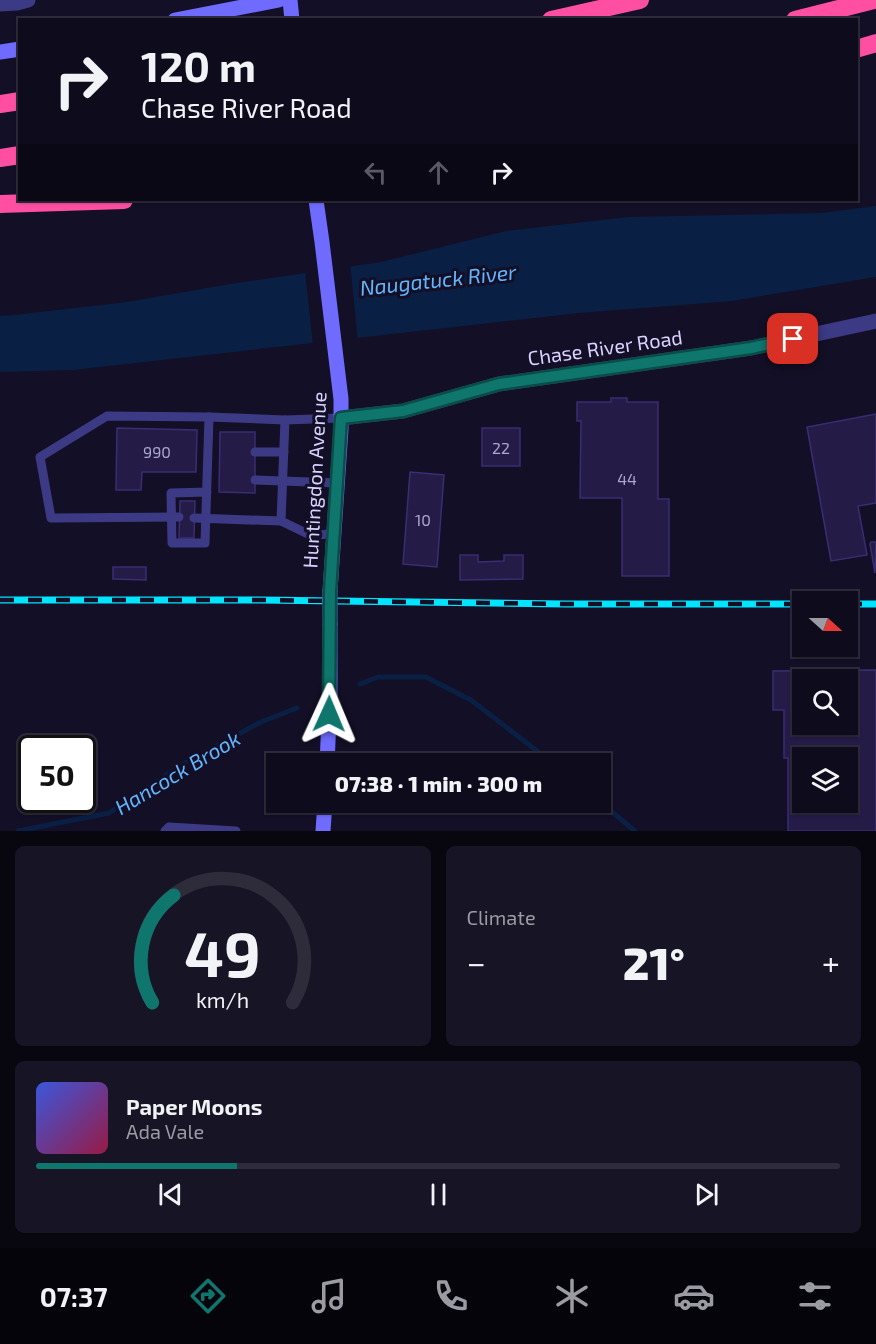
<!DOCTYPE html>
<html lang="en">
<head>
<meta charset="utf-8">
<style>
	body { margin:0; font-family:"Exo 2",sans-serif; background:#171425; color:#f1f3f6; height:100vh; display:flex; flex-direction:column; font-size:22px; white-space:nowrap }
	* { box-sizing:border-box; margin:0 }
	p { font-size:20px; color:#9b9ba3 }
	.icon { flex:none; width:33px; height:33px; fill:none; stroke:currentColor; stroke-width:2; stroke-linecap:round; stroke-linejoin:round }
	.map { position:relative; height:831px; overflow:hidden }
	.drawer { display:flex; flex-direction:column; gap:15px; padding:15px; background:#08060f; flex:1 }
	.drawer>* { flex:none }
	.top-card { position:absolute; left:18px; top:18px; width:840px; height:183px; border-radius:0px; box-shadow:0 2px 4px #0004,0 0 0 2px #2e2b3b; background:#0e0b1c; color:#f1f3f6; overflow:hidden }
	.needle { width:39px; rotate:111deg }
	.fabs { position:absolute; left:792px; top:591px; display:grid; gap:12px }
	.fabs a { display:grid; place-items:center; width:66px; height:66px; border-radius:0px; background:#0e0b1c; box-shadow:0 2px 4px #0004,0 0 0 2px #2e2b3b; font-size:30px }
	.speed { position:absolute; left:18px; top:735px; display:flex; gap:12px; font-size:30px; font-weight:700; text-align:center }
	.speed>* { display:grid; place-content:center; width:78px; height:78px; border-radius:50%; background:#0e0b1c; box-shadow:0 2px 4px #0004,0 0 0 2px #2e2b3b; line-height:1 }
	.speed .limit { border:3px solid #111; border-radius:9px; background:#fff; color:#111 }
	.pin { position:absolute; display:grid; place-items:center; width:51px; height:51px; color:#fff; margin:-26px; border-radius:12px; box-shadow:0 3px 9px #0006 }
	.me { position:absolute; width:66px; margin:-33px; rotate:1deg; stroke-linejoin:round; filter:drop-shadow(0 0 4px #0008) }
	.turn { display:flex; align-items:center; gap:21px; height:126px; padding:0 24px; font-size:27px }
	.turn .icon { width:78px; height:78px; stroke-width:2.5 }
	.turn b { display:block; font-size:42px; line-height:51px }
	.lanes { display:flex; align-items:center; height:57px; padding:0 24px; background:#0003; justify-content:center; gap:30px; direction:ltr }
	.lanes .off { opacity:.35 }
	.big { font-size:45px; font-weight:800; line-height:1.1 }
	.drawer .card { flex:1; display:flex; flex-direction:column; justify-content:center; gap:9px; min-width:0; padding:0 21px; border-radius:9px; background:#171425 }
	.drawer .dial { align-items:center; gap:0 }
	.dial svg { height:156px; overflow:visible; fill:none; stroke:#2e2b3b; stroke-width:7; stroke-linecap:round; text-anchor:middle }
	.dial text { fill:#f1f3f6; stroke:none }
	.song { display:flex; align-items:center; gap:18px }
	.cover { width:72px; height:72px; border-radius:9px; background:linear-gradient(135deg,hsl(230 70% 55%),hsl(340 70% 35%)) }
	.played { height:6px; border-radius:3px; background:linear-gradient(90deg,#0f766e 25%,#2e2b3b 25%) }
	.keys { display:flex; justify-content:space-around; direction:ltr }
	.heat { display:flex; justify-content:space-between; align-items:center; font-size:33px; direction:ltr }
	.drawer .tiles { flex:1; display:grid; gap:15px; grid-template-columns:1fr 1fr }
	.card:last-child { grid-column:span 2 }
	.trip { position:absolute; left:266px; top:753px; width:345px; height:60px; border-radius:0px; background:#0e0b1c; box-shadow:0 2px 4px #0004,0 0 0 2px #2e2b3b; font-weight:800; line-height:60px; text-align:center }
	.dock { display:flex; height:96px; justify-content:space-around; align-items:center; background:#06040b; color:#9b9ba3 }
	.dock .icon { width:42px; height:42px }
	.dock .active { color:#0f766e }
	.dock b { font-size:27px; color:#f1f3f6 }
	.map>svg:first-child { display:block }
	.water { fill:#0a1f44 }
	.pier { fill:#130f26 }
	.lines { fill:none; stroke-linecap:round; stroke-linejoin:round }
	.stream { stroke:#0a1f44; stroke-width:5 }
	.building { fill:#241b47; stroke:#3b2d73; stroke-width:1.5; fill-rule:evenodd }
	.service { stroke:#3d3a85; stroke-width:9 }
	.minor { stroke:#3d3a85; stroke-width:15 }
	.secondary { stroke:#6f6bff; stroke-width:15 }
	.motorway { stroke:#ff4fa3; stroke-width:18 }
	.rail-casing { stroke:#00e5ff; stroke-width:7 }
	.rail { stroke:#130f26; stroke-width:4.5; stroke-dasharray:14; stroke-linecap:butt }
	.secondary-bridge { stroke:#6f6bff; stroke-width:15 }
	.route-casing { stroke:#0a4d48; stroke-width:15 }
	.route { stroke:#0f766e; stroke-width:10 }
	.labels { text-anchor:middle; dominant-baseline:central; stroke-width:6; stroke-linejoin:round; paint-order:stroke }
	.number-label { font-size:16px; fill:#aca6d1 }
	.street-label { font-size:20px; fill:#d9d4ff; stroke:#130f26 }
	.water-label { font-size:21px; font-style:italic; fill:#62b6ff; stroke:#130f26 }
</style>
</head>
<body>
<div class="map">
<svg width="876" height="831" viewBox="0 0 876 831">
	<rect width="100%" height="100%" fill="#130f26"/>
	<path class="water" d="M876 206V277L732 301 579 313 73 370 0 372V316L14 315 127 302 230 284 381 262 506 231 628 217 821 213Z"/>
	<path class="pier" d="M350 263 358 341 313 346 305 270Z"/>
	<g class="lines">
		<g class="stream">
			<path d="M360 684 378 677H426L471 700 554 764"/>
			<path d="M600 802 635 831"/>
			<path d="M18 831 109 813 183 764 261 722 297 708"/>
		</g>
	</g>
	<g class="building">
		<path d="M611 398H627V402H658V499H669V576H622V498H580L581 421H577V402H611Z"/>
		<path d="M876 414V503L858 506 867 555 831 561 807 427Z"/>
		<path d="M117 428 197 430 196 472H142L141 490H116Z"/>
		<rect x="482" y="428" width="38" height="38"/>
		<path d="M220 432H255V493L219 492Z"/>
		<path d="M410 472 444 475 437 567 403 564Z"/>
		<path d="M180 501H195L194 538H179Z"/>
		<path d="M871 542H876L875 573 870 544Z"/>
		<path d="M460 555H478V562L504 561V555H523V579L460 580Z"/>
		<path d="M113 567H146V580L113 579Z"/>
		<path d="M876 670V831H788V758H784V710H773V671ZM802 680H848V724H802ZM802 758H848V802H802Z"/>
	</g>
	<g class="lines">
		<g class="service">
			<path d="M255 452H284"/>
			<path d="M255 480 337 483"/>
			<path d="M207 492 171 493 172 543H205L209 417 285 420"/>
			<path d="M179 517 51 518 40 457 107 416 209 417"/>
			<path d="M194 518 281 521"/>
			<path d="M333 534 310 535 281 521 285 420 341 418"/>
			<path d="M165 831 169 827 236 831"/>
		</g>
		<g class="minor">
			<path d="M0 4 17 3 28 0"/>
			<path d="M341 418 403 411 499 384 751 348 876 321"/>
		</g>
		<g class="secondary">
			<path d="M290 0 292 20"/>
			<path d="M175 20 279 0"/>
			<path d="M0 52 20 49"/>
			<path d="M316 200 322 242 341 399V429L330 591"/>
			<path d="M327 764 330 697V624"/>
			<path d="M323 831 325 802"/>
		</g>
		<g class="motorway">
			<path d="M551 20 640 0"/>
			<path d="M795 20 874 0"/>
			<path d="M856 49 876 43"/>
			<path d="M0 104 20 101"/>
			<path d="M0 158 20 155"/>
			<path d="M0 204 124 200"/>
		</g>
		<g class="rail-casing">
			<g id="rail">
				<path d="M0 600H260L566 604H802"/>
				<path d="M848 604H876"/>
			</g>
		</g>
		<use href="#rail" class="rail"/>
		<path class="secondary-bridge" d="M330 624V591"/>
	</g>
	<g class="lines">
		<g class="route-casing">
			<path id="route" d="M329 714 330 591 341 418 403 411 499 384 751 348 793 339"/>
		</g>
		<use href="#route" class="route"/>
	</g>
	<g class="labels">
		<g class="number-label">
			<text x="501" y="447">22</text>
			<text x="157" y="451">990</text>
			<text x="627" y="478">44</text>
			<text x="423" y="519">10</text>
		</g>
		<g class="street-label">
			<text transform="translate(605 347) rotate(-8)">Chase River Road</text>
			<text transform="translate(314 480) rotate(-87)">Huntingdon Avenue</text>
		</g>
		<g class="water-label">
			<text transform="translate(438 279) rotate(-6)">Naugatuck River</text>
			<text transform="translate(177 772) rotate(-31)">Hancock Brook</text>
		</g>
	</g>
</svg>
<div class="fabs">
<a><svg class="needle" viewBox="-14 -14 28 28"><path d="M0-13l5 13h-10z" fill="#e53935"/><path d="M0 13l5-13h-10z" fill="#9b9ba3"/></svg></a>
<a><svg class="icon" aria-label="search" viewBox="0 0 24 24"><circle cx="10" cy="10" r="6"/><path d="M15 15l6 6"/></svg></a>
<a><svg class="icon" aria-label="layers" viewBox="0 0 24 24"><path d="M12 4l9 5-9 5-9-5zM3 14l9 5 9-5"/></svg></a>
</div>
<div class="speed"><div class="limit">50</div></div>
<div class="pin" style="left:793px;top:339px;background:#d93025"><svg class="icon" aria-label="arrive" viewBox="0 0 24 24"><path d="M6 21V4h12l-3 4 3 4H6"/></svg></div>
<svg class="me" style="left:329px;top:714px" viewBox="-20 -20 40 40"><path d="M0-17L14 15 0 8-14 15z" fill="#0f766e" stroke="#fff" stroke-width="4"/></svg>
<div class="trip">07:38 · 1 min · 300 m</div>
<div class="top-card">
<div class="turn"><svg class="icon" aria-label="right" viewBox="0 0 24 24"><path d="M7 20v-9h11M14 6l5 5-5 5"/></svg><div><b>120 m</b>Chase River Road</div></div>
<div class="lanes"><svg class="icon off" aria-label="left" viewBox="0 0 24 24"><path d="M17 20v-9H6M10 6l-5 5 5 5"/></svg><svg class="icon off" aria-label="ahead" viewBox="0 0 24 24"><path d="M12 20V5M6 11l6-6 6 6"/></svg><svg class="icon" aria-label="right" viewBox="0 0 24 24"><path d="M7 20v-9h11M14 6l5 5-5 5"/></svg></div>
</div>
</div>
<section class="drawer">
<div class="tiles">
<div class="card dial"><svg viewBox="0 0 100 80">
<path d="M14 69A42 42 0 1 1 86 69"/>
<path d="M14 69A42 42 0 0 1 25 14" stroke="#0f766e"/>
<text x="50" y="56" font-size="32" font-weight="700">49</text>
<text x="50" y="72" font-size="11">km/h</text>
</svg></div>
<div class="card"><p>Climate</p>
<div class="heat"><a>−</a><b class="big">21°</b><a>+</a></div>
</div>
<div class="card">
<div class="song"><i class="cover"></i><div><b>Paper Moons</b><p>Ada Vale</p></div></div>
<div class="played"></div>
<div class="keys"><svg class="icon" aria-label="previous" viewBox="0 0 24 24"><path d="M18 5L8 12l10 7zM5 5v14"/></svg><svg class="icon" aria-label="pause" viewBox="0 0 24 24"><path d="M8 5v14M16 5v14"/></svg><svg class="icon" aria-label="next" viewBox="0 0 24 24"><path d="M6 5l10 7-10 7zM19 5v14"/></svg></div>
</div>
</div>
</section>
<nav class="dock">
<b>07:37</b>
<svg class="icon active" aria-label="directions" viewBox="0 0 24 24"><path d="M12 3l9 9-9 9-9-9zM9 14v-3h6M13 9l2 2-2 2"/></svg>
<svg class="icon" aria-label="music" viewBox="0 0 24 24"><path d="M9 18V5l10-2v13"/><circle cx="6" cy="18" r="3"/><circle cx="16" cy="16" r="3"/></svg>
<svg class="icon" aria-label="phone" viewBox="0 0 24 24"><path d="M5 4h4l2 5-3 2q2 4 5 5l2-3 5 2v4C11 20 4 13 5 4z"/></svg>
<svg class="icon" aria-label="climate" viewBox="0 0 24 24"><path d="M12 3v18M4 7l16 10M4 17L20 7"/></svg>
<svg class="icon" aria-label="car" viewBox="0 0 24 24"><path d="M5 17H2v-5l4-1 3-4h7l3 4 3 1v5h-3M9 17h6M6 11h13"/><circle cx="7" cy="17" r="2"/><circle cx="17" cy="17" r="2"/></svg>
<svg class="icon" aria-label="filters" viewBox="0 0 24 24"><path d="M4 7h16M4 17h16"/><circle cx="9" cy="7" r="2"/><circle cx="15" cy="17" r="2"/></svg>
</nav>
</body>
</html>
